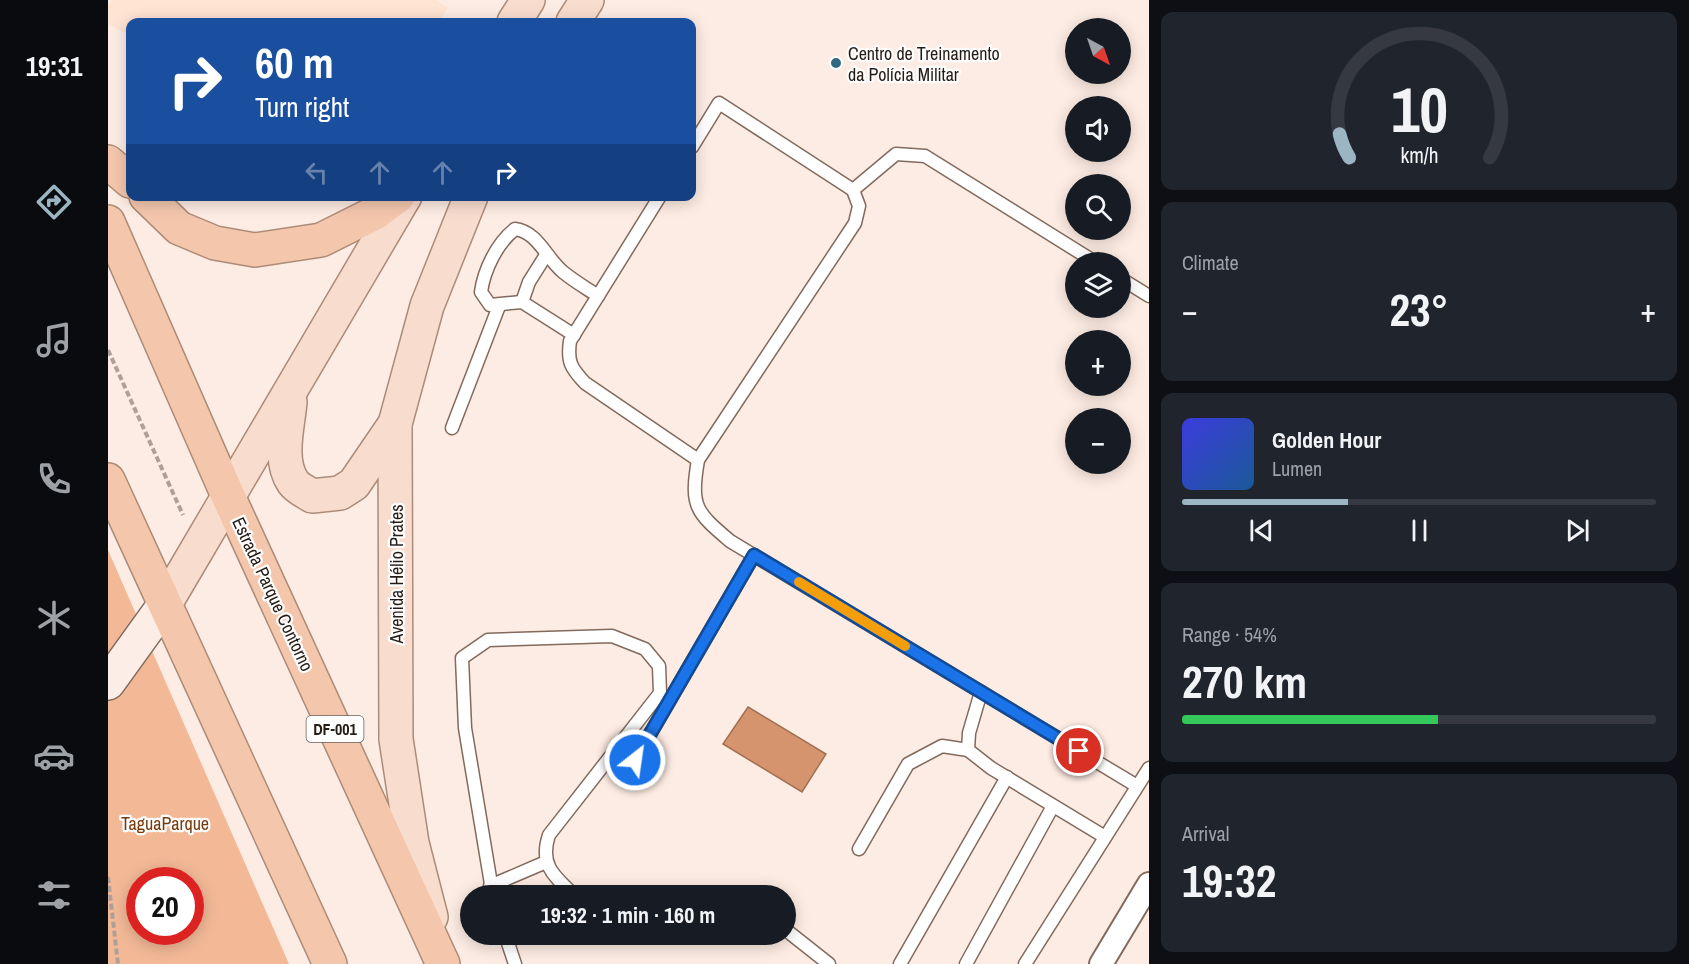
<!DOCTYPE html>
<html lang="en">
<head>
<meta charset="utf-8">
<style>
	body { margin:0; font-family:"Archivo Narrow",sans-serif; background:#20242c; color:#f1f3f6; height:100vh; display:flex; flex-direction:column; font-size:22px; white-space:nowrap }
	* { box-sizing:border-box; margin:0 }
	p { font-size:20px; color:#9ea1a6 }
	.icon { flex:none; width:33px; height:33px; fill:none; stroke:currentColor; stroke-width:2; stroke-linecap:round; stroke-linejoin:round }
	.map { position:relative; flex:1; overflow:hidden }
	.side { display:flex; flex-direction:column; gap:12px; padding:12px; background:#0d0f14; width:540px }
	.side>* { flex:none }
	.top-card { position:absolute; left:18px; top:18px; width:570px; height:183px; border-radius:12px; box-shadow:0 3px 15px #0003; background:#1a4fa0; color:#fff; overflow:hidden }
	.needle { width:39px; rotate:140deg }
	.tools { position:absolute; left:957px; top:18px; display:grid; gap:12px }
	.tools a { display:grid; place-items:center; width:66px; height:66px; border-radius:50%; background:#171b24; box-shadow:0 3px 15px #0003; font-size:30px }
	.speed { position:absolute; left:18px; top:867px; display:flex; gap:12px; font-size:30px; font-weight:700; text-align:center }
	.speed>* { display:grid; place-content:center; width:78px; height:78px; border-radius:50%; background:#171b24; box-shadow:0 3px 15px #0003; line-height:1 }
	.speed .limit { border:9px solid #d22; background:#fff; color:#111 }
	.pin { position:absolute; display:grid; place-items:center; width:51px; height:51px; color:#fff; margin:-26px; border:3px solid #fff; border-radius:50%; box-shadow:0 2px 6px #0007 }
	.me { position:absolute; width:66px; margin:-33px; rotate:30deg; stroke-linejoin:round; filter:drop-shadow(0 0 4px #0008) }
	.turn { display:flex; align-items:center; gap:21px; height:126px; padding:0 30px; font-size:27px }
	.turn .icon { width:78px; height:78px; stroke-width:2.5 }
	.turn b { display:block; font-size:42px; line-height:51px }
	.lanes { display:flex; align-items:center; height:57px; padding:0 30px; background:#0003; justify-content:center; gap:30px; direction:ltr }
	.lanes .off { opacity:.35 }
	.big { font-size:45px; font-weight:700; line-height:1.1 }
	.side .widget { flex:1; display:flex; flex-direction:column; justify-content:center; gap:9px; min-width:0; padding:0 21px; border-radius:12px; background:#20242c }
	.side .dial { align-items:center; gap:0 }
	.dial svg { height:156px; overflow:visible; fill:none; stroke:#363941; stroke-width:7; stroke-linecap:round; text-anchor:middle }
	.dial text { fill:#f1f3f6; stroke:none }
	.song { display:flex; align-items:center; gap:18px }
	.cover { width:72px; height:72px; border-radius:9px; background:linear-gradient(135deg,hsl(240 70% 55%),hsl(210 70% 35%)) }
	.played { height:6px; border-radius:3px; background:linear-gradient(90deg,#9bb5c2 35%,#363941 35%) }
	.keys { display:flex; justify-content:space-around; direction:ltr }
	.heat { display:flex; justify-content:space-between; align-items:center; font-size:33px; direction:ltr }
	.charge { height:9px; border-radius:4px; background:linear-gradient(90deg,#34c759 54%,#363941 0) }
	.trip { position:absolute; left:352px; top:885px; width:336px; height:60px; border-radius:30px; background:#171b24; box-shadow:0 3px 15px #0003; font-weight:700; line-height:60px; text-align:center }
	main { display:flex; flex:1; min-height:0 }
	.tabs { display:flex; flex-direction:column; width:108px; justify-content:space-around; align-items:center; background:#090b0e; color:#9ea1a6 }
	.tabs .icon { width:42px; height:42px }
	.tabs .active { color:#9bb5c2 }
	.tabs b { font-size:27px; color:#f1f3f6 }
	.map>svg:first-child { display:block }
	.built { fill:#ffe3d3 }
	.green { fill:#f3b997; fill-rule:evenodd }
	.water { fill:#d5946d; stroke:#a07053; stroke-width:1.5 }
	.lines { fill:none; stroke-linecap:round; stroke-linejoin:round }
	.lane-casing { stroke:#826a5c; stroke-width:15 }
	.street-casing { stroke:#826a5c; stroke-width:26 }
	.secondary-casing { stroke:#826a5c; stroke-width:36 }
	.primary-casing { stroke:#ac8b78; stroke-width:36 }
	.highway-casing { stroke:#ac8b78; stroke-width:36 }
	.path { stroke:#aea098; stroke-width:4; stroke-dasharray:6 3; stroke-linecap:butt }
	.lane { stroke:#fff; stroke-width:12 }
	.street { stroke:#fff; stroke-width:22 }
	.secondary { stroke:#fceee6; stroke-width:33 }
	.primary { stroke:#f8ddce; stroke-width:33 }
	.highway { stroke:#f4c7ad; stroke-width:33 }
	.route-casing { stroke:#114b97; stroke-width:15 }
	.route { stroke:#1a73e8; stroke-width:10 }
	.slow { stroke:#f59e0b; stroke-width:10 }
	.poi-dot { fill:#316983; stroke:#fdfdfd; stroke-width:2 }
	.labels { text-anchor:middle; dominant-baseline:central; stroke-width:4.5; stroke-linejoin:round; paint-order:stroke }
	.shield { fill:#fdfdfd; stroke:#66605b; stroke-width:1.5 }
	.shield-label { font-size:16px; font-weight:bold; fill:#261c16 }
	.poi-label { font-size:18px; fill:#261c16; stroke:#fdfdfd; text-anchor:start }
	.street-label { font-size:18px; fill:#261c16; stroke:#fdfdfd }
	.park-label { font-size:18px; fill:#763a0d; stroke:#fdfdfd }
</style>
</head>
<body>
<main>
<nav class="tabs">
<b>19:31</b>
<svg class="icon active" aria-label="directions" viewBox="0 0 24 24"><path d="M12 3l9 9-9 9-9-9zM9 14v-3h6M13 9l2 2-2 2"/></svg>
<svg class="icon" aria-label="music" viewBox="0 0 24 24"><path d="M9 18V5l10-2v13"/><circle cx="6" cy="18" r="3"/><circle cx="16" cy="16" r="3"/></svg>
<svg class="icon" aria-label="phone" viewBox="0 0 24 24"><path d="M5 4h4l2 5-3 2q2 4 5 5l2-3 5 2v4C11 20 4 13 5 4z"/></svg>
<svg class="icon" aria-label="climate" viewBox="0 0 24 24"><path d="M12 3v18M4 7l16 10M4 17L20 7"/></svg>
<svg class="icon" aria-label="car" viewBox="0 0 24 24"><path d="M5 17H2v-5l4-1 3-4h7l3 4 3 1v5h-3M9 17h6M6 11h13"/><circle cx="7" cy="17" r="2"/><circle cx="17" cy="17" r="2"/></svg>
<svg class="icon" aria-label="filters" viewBox="0 0 24 24"><path d="M4 7h16M4 17h16"/><circle cx="9" cy="7" r="2"/><circle cx="15" cy="17" r="2"/></svg>
</nav>
<div class="map">
<svg width="1041" height="964" viewBox="0 0 1041 964">
	<rect width="100%" height="100%" fill="#fdece3"/>
	<path class="built" d="M4 0H328L340 8 331 22H22V36L0 24V6Z"/>
	<path class="green" d="M0 550 181 964H0ZM32 880H82V932H32Z"/>
	<path class="water" d="M640 707 718 754 694 792 615 744Z"/>
	<g class="lines">
		<g class="lane-casing">
			<g id="lane">
				<path d="M584 147 611 103 745 190 751 206 747 223 590 460C582 507 588 512 622 541L1029 786"/>
				<path d="M745 190 788 154 817 156 987 262"/>
				<path d="M552 196 462 341C459 362 463 368 477 383L590 460"/>
				<path d="M1012 278 1041 296"/>
				<path d="M414 302 421 282 438 255"/>
				<path d="M466 335 414 302 382 305 373 292C376 270 389 243 407 229 430 232 438 258 455 272 466 281 478 288 490 296"/>
				<path d="M344 428 391 306"/>
				<path d="M873 692 861 733 860 750 883 768 997 837"/>
				<path d="M527 760 646 555"/>
				<path d="M751 849 800 764 834 746 860 750"/>
				<path d="M382 886 438 862"/>
				<path d="M385 896 357 728 354 658 380 640 504 636 537 649 551 666 552 693 441 835C431 865 446 876 467 896"/>
				<path d="M611 896H624"/>
				<path d="M678 930 721 964"/>
				<path d="M397 934 407 964"/>
				<path d="M540 934 547 937 562 934"/>
				<path d="M792 964 899 777"/>
				<path d="M858 964 945 806"/>
				<path d="M917 964 1041 768"/>
			</g>
		</g>
		<g class="street-casing">
			<path id="street" d="M993 964 1041 884"/>
		</g>
		<g class="secondary-casing">
			<path id="secondary" d="M0 683 57 604"/>
		</g>
		<g class="primary-casing">
			<g id="primary">
				<path d="M406 22 420 0"/>
				<path d="M465 22 479 0"/>
				<path d="M182 402C180 426 170 460 185 482 189 488 198 492 204 496L232 493 246 484 287 424"/>
				<path d="M57 604 297 196"/>
				<path d="M323 917 304 843 288 739 287 424 319 306 363 196"/>
			</g>
		</g>
		<g class="highway-casing">
			<g id="highway">
				<path d="M0 162 22 181"/>
				<path d="M38 196 71 228 107 243 147 250 213 240 267 213 290 196"/>
				<path d="M0 222 121 498 335 964"/>
				<path d="M0 480 222 964"/>
			</g>
		</g>
		<g class="path">
			<path d="M0 350 75 515"/>
			<path d="M0 877 10 964"/>
		</g>
		<use href="#lane" class="lane"/>
		<use href="#street" class="street"/>
		<use href="#secondary" class="secondary"/>
		<use href="#primary" class="primary"/>
		<use href="#highway" class="highway"/>
	</g>
	<g class="lines">
		<g class="route-casing">
			<path id="route" d="M527 760 646 555 971 751"/>
		</g>
		<use href="#route" class="route"/>
		<path class="slow" d="M691 582 797 646"/>
	</g>
	<circle class="poi-dot" cx="728" cy="63" r="6"/>
	<g class="labels">
		<rect class="shield" x="198.5" y="716" width="57" height="26" rx="4.5"/>
		<g class="shield-label">
			<text x="227" y="729">DF-001</text>
		</g>
		<g class="poi-label">
			<text x="740" y="53">Centro de Treinamento<tspan x="740" dy="21">da Polícia Militar</tspan></text>
		</g>
		<g class="street-label">
			<text transform="translate(288 574) rotate(-90)">Avenida Hélio Prates</text>
			<text transform="translate(165 594) rotate(65)">Estrada Parque Contorno</text>
		</g>
		<g class="park-label">
			<text x="57" y="823">TaguaParque</text>
		</g>
	</g>
</svg>
<div class="tools">
<a><svg class="needle" viewBox="-14 -14 28 28"><path d="M0-13l5 13h-10z" fill="#e53935"/><path d="M0 13l5-13h-10z" fill="#9ea1a6"/></svg></a>
<a><svg class="icon" aria-label="sound" viewBox="0 0 24 24"><path d="M4 9h4l5-4v14l-5-4H4zM17 9q2 3 0 6"/></svg></a>
<a><svg class="icon" aria-label="search" viewBox="0 0 24 24"><circle cx="10" cy="10" r="6"/><path d="M15 15l6 6"/></svg></a>
<a><svg class="icon" aria-label="layers" viewBox="0 0 24 24"><path d="M12 4l9 5-9 5-9-5zM3 14l9 5 9-5"/></svg></a>
<a>+</a>
<a>−</a>
</div>
<div class="speed"><div class="limit">20</div></div>
<div class="pin" style="left:971px;top:751px;background:#d93025"><svg class="icon" aria-label="arrive" viewBox="0 0 24 24"><path d="M6 21V4h12l-3 4 3 4H6"/></svg></div>
<svg class="me" style="left:527px;top:760px" viewBox="-20 -20 40 40"><circle r="17" fill="#1a73e8" stroke="#fff" stroke-width="3"/><path d="M0-11L8 9 0 5-8 9z" fill="#fff"/></svg>
<div class="trip">19:32 · 1 min · 160 m</div>
<div class="top-card">
<div class="turn"><svg class="icon" aria-label="right" viewBox="0 0 24 24"><path d="M7 20v-9h11M14 6l5 5-5 5"/></svg><div><b>60 m</b>Turn right</div></div>
<div class="lanes"><svg class="icon off" aria-label="left" viewBox="0 0 24 24"><path d="M17 20v-9H6M10 6l-5 5 5 5"/></svg><svg class="icon off" aria-label="ahead" viewBox="0 0 24 24"><path d="M12 20V5M6 11l6-6 6 6"/></svg><svg class="icon off" aria-label="ahead" viewBox="0 0 24 24"><path d="M12 20V5M6 11l6-6 6 6"/></svg><svg class="icon" aria-label="right" viewBox="0 0 24 24"><path d="M7 20v-9h11M14 6l5 5-5 5"/></svg></div>
</div>
</div>
<section class="side">
<div class="widget dial"><svg viewBox="0 0 100 80">
<path d="M14 69A42 42 0 1 1 86 69"/>
<path d="M14 69A42 42 0 0 1 9 57" stroke="#9bb5c2"/>
<text x="50" y="56" font-size="32" font-weight="700">10</text>
<text x="50" y="72" font-size="11">km/h</text>
</svg></div>
<div class="widget"><p>Climate</p>
<div class="heat"><a>−</a><b class="big">23°</b><a>+</a></div>
</div>
<div class="widget">
<div class="song"><i class="cover"></i><div><b>Golden Hour</b><p>Lumen</p></div></div>
<div class="played"></div>
<div class="keys"><svg class="icon" aria-label="previous" viewBox="0 0 24 24"><path d="M18 5L8 12l10 7zM5 5v14"/></svg><svg class="icon" aria-label="pause" viewBox="0 0 24 24"><path d="M8 5v14M16 5v14"/></svg><svg class="icon" aria-label="next" viewBox="0 0 24 24"><path d="M6 5l10 7-10 7zM19 5v14"/></svg></div>
</div>
<div class="widget"><p>Range · 54%</p><b class="big">270 km</b><div class="charge"></div></div>
<div class="widget"><p>Arrival</p><b class="big">19:32</b></div>
</section>
</main>
</body>
</html>
